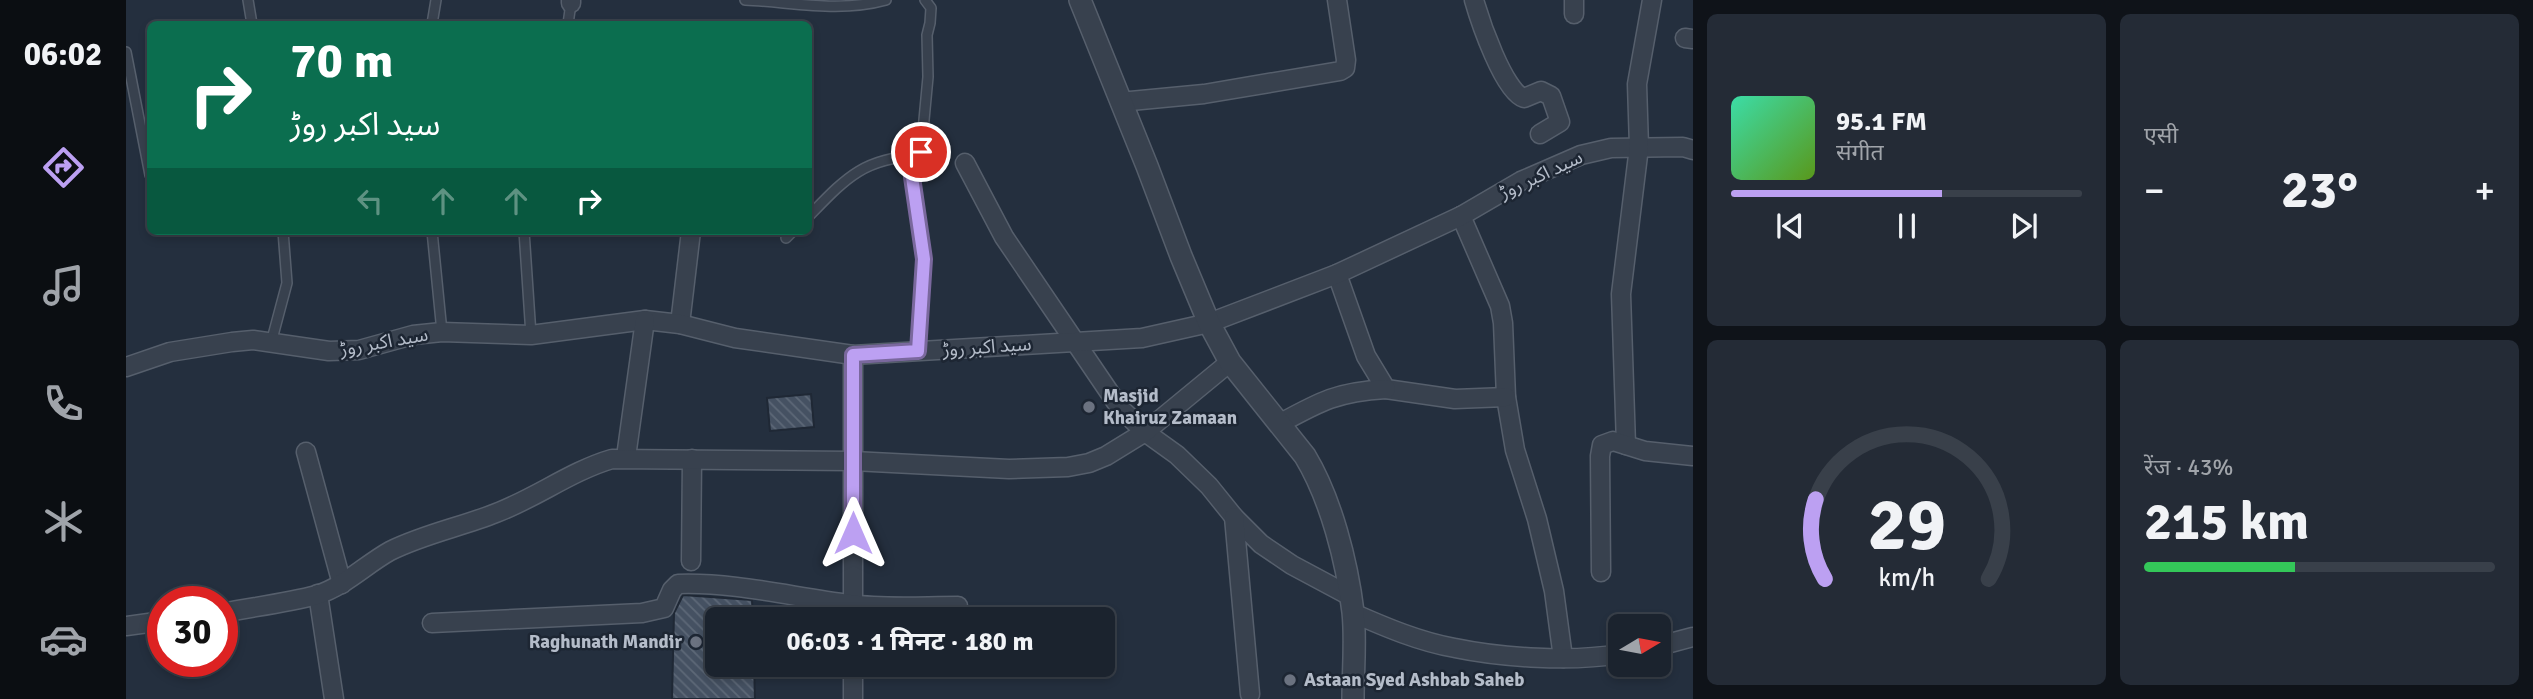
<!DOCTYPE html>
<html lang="hi">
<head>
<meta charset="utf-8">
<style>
	body { margin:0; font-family:Signika,"Noto Sans Arabic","Noto Sans Devanagari",sans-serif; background:#242b36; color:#f1f3f6; height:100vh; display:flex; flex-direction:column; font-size:26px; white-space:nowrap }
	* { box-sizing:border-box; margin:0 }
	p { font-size:23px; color:#a0a4aa }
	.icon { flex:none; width:38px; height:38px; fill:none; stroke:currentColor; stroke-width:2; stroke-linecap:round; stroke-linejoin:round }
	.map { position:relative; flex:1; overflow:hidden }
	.details { display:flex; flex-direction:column; gap:14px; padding:14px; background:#0f1319; width:840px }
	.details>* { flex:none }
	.guide { position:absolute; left:21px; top:21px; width:665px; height:214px; border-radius:10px; box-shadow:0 4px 10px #0003,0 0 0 2px #39404a; background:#0b6e4f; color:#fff; overflow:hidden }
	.needle { width:46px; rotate:80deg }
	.fabs { position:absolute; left:1482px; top:614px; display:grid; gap:14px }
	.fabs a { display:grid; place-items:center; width:63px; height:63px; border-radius:10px; background:#1b232e; box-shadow:0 4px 10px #0003,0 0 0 2px #39404a; font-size:35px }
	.speed { position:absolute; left:21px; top:586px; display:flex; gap:14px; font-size:35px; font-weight:700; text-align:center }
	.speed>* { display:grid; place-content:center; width:91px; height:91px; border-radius:50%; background:#1b232e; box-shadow:0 4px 10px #0003,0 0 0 2px #39404a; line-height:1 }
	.speed .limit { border:10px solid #d22; background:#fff; color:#111 }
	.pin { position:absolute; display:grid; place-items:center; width:60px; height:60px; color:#fff; margin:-30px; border:4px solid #fff; border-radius:50%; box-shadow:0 2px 7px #0007 }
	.me { position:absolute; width:77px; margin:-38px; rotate:0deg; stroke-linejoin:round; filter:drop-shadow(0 0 5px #0008) }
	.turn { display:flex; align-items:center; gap:24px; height:147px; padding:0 28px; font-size:32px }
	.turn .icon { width:91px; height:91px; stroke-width:2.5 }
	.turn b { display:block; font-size:49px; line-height:60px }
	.lanes { display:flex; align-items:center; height:66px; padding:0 28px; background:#0003; justify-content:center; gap:35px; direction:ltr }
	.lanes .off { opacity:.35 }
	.big { font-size:52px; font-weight:700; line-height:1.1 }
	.details .tile { flex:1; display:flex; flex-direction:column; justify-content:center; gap:10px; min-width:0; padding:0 24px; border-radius:10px; background:#242b36 }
	.details .dial { align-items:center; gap:0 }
	.dial svg { height:182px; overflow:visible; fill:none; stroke:#39404a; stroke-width:7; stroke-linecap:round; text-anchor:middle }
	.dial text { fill:#f1f3f6; stroke:none }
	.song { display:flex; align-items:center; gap:21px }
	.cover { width:84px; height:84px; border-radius:10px; background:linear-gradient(135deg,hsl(160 70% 55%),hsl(90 70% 35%)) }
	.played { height:7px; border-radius:4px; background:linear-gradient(90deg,#bca0f2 60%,#39404a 60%) }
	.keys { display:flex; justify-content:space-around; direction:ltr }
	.heat { display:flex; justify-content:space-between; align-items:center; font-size:38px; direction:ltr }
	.charge { height:10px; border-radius:5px; background:linear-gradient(90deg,#34c759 43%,#39404a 0) }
	.details .tiles { flex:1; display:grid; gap:14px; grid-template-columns:repeat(2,1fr) }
	.trip { position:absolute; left:579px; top:607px; width:410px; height:70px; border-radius:10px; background:#1b232e; box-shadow:0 4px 10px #0003,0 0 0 2px #39404a; font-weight:700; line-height:70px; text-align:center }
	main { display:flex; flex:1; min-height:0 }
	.menu { display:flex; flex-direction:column; width:126px; justify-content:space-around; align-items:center; background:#0b0e12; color:#a0a4aa }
	.menu .icon { width:49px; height:49px }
	.menu .selected { color:#bca0f2 }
	.menu b { font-size:32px; color:#f1f3f6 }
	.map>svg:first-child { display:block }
	.building { fill:url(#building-back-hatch); stroke:#1f2835; stroke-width:2 }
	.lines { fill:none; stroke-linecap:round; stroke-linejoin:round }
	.service-casing { stroke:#565f6c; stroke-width:12 }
	.minor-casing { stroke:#565f6c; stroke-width:21 }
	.tertiary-casing { stroke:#565f6c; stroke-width:24 }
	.service { stroke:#38414e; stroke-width:9 }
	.minor { stroke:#38414e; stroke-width:18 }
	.tertiary { stroke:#38414e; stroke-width:21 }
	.route-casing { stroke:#7a689d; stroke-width:18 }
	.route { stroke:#bca0f2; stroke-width:12 }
	.worship-dot { fill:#6b7280; stroke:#1d2633; stroke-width:2.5 }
	.labels { text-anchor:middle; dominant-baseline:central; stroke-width:5; stroke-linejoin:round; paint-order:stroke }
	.street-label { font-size:19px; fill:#b4bcc9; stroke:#1d2633 }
	.poi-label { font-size:19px; font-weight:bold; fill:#b4bcc9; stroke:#1d2633; text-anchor:start }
</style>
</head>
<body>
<main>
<nav class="menu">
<b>06:02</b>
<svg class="icon selected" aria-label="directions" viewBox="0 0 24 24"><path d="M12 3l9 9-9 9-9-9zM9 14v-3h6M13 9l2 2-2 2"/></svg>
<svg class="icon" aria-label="music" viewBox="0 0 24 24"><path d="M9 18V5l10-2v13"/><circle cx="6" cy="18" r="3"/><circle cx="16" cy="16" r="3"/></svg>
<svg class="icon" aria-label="phone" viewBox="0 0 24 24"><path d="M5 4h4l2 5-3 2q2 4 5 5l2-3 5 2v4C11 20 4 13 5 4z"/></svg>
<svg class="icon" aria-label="climate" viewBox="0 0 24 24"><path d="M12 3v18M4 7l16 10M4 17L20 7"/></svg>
<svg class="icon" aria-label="car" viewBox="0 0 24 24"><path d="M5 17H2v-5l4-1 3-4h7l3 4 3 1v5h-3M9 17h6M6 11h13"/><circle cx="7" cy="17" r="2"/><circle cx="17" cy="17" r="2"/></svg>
</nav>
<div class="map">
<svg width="1567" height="699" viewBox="0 0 1567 699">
	<defs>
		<pattern id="building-back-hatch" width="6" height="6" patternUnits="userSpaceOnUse" patternTransform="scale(1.75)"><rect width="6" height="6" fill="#455162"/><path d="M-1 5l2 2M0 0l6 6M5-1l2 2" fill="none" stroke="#5d6877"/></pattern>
	</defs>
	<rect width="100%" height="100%" fill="#242f3e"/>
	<g class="building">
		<path d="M685 394 688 427 644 431 641 398Z"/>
		<path d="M557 595 626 600 627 620H592V665H628L629 699H546L548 613Z"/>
	</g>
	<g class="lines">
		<g class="service-casing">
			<g id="service">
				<path d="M122 0 126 24"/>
				<path d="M619 0C666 2 713 13 760 0"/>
				<path d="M306 24 310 0"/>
				<path d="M442 24 445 3"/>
				<path d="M0 52 24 175"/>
				<path d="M682 217C720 178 736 159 792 155"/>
				<path d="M306 231 316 332"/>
				<path d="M398 231 405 335"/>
				<path d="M660 238 667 231"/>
				<path d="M145 343 161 283 157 231"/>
				<path d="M792 351 798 259 786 177 795 152 802 77 801 35 804 23 805 8 799 0"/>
			</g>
		</g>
		<g class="minor-casing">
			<g id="minor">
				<path d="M1348 0C1354 21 1378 92 1398 98L1415 91 1425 96 1434 122 1414 134"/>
				<path d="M445 3V0"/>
				<path d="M1448 14V0"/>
				<path d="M1559 38 1567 39"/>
				<path d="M994 102 1078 94 1214 71 1219 68 1220 60 1211 0"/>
				<path d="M839 163 878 237 994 408 1019 432 1051 455 1083 486 1108 517 1135 544 1166 565 1224 596"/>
				<path d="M1335 216 1374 306 1377 323 1380 397 1389 450 1411 519 1428 591 1437 658"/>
				<path d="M1211 274 1240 356 1260 389 1329 399 1380 397"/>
				<path d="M554 324 565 231"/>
				<path d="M727 355V620"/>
				<path d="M0 367 44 352 106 342 127 340 203 351 233 350 287 335 316 332 405 335 519 320 554 324 609 338 727 355 1016 338 1083 323 1211 274 1335 216 1395 181 1455 155 1485 148 1557 147 1567 150"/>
				<path d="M1153 424C1195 401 1211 392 1260 389"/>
				<path d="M1500 445 1495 294 1513 147 1511 84 1526 0"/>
				<path d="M180 452 216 584"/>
				<path d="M500 457 519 320"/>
				<path d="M1108 517 1124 694"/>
				<path d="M565 561 566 459"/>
				<path d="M1475 572 1474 456 1476 445 1487 441 1519 451 1567 456"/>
				<path d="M192 594 208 699"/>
				<path d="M96 613C127 607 160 603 191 595 219 586 239 565 264 551 298 534 335 527 370 513 410 498 445 471 486 459L727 461 883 469 942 467 963 463 980 456 1019 432 1104 362"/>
				<path d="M1227 613C1259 627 1294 642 1329 648 1377 658 1446 662 1494 654"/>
				<path d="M306 623 516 613 538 608 546 590 552 584C610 582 666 597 724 604 759 609 796 606 832 606"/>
				<path d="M0 626 37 621"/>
				<path d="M1533 646 1567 637"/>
				<path d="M727 665V699"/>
			</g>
		</g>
		<g class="tertiary-casing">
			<path id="tertiary" d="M954 0 1021 166 1055 256 1083 323 1104 362 1179 456C1205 499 1221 562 1227 612 1230 640 1227 670 1227 699"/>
		</g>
		<use href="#service" class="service"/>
		<use href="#minor" class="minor"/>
		<use href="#tertiary" class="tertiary"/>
	</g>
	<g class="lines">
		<g class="route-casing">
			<path id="route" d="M727 533V355L792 351 798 259 786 177 795 152"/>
		</g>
		<use href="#route" class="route"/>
	</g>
	<g class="worship-dot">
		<circle cx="963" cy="407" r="7"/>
		<circle cx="570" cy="642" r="7"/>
		<circle cx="1164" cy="680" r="7"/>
	</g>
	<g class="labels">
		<g class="street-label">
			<text transform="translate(1415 175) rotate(-25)">سید اکبر روڑ</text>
			<text transform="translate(258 342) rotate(-10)">سید اکبر روڑ</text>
			<text transform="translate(861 347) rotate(-4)">سید اکبر روڑ</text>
		</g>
		<g class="poi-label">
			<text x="977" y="396">Masjid<tspan x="977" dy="22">Khairuz Zamaan</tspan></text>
			<text x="556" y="642" text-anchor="end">Raghunath Mandir</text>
			<text x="1178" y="680">Astaan Syed Ashbab Saheb</text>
		</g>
	</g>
</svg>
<div class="fabs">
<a><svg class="needle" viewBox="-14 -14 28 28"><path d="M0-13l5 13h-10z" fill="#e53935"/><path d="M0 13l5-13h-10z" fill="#a0a4aa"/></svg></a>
</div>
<div class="speed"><div class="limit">30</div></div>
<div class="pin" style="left:795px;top:152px;background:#d93025"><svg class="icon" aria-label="arrive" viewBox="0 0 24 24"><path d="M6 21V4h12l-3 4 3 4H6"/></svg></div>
<svg class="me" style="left:727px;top:533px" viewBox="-20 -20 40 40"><path d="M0-17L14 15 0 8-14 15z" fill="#bca0f2" stroke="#fff" stroke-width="4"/></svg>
<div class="trip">06:03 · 1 मिनट · 180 m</div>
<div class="guide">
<div class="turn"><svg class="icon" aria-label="right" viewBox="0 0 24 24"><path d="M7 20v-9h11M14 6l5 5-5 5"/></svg><div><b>70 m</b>سید اکبر روڑ</div></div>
<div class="lanes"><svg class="icon off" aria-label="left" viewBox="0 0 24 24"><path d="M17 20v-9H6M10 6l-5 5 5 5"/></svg><svg class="icon off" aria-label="ahead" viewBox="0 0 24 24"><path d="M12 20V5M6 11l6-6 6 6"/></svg><svg class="icon off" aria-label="ahead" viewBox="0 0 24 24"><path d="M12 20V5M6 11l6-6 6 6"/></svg><svg class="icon" aria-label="right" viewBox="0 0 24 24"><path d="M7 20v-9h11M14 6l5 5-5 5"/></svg></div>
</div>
</div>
<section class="details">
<div class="tiles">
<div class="tile">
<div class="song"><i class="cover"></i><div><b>95.1 FM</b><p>संगीत</p></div></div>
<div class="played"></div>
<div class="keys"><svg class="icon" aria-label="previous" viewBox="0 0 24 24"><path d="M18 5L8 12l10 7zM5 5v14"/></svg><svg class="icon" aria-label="pause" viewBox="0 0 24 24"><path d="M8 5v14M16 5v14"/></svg><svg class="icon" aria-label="next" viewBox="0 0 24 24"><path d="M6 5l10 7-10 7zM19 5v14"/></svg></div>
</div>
<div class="tile"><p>एसी</p>
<div class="heat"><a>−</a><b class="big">23°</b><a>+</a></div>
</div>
<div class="tile dial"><svg viewBox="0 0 100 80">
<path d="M14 69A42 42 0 1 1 86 69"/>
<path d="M14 69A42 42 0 0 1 10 34" stroke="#bca0f2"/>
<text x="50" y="56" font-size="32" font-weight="700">29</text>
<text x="50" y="72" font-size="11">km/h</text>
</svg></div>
<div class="tile"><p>रेंज · 43%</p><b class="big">215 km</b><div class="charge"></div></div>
</div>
</section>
</main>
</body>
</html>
